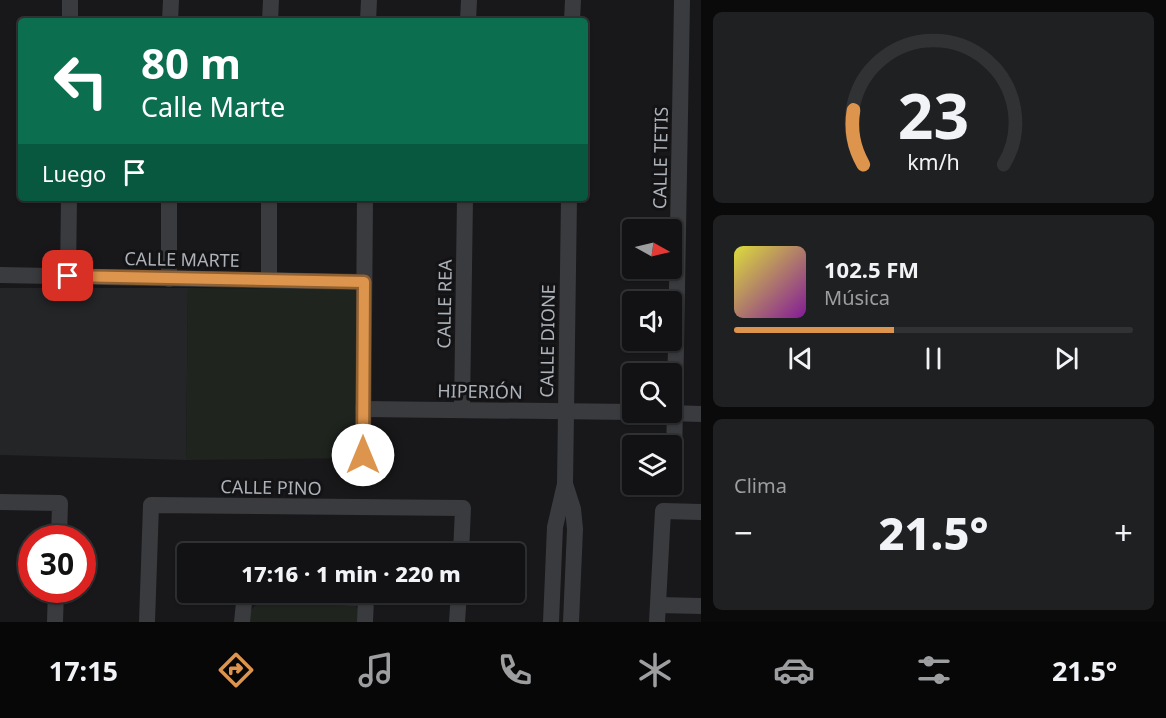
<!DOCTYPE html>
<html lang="es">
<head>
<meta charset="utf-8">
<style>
	body { margin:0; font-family:"Noto Sans",sans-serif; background:#1f2022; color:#f1f3f6; height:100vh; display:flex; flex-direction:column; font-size:22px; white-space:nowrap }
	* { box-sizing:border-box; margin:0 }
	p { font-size:20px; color:#9c9ea0 }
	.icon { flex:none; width:33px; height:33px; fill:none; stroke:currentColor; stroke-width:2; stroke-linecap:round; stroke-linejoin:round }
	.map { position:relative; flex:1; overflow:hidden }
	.drawer { display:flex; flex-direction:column; gap:12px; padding:12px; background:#0a0a0b; width:465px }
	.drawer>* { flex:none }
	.top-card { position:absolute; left:18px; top:18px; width:570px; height:183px; border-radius:6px; box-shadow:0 2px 4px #0004,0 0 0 2px #313234; background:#0b6e4f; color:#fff; overflow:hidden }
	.needle { width:39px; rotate:98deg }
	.controls { position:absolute; left:622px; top:219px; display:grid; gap:12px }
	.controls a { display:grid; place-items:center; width:60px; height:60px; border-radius:6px; background:#121214; box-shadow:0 2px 4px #0004,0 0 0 2px #313234; font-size:30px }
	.speed { position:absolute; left:18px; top:525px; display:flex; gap:12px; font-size:30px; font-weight:700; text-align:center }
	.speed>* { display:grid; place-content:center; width:78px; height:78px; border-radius:50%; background:#121214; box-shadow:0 2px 4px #0004,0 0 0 2px #313234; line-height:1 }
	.speed .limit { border:9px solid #d22; background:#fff; color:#111 }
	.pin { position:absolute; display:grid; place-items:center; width:51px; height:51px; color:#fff; margin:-26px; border-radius:12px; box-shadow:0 3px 9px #0006 }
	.me { position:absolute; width:66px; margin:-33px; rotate:0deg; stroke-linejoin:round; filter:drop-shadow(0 0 4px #0008) }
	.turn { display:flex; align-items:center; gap:21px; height:126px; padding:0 24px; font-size:27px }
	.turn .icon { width:78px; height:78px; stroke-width:2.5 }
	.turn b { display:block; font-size:42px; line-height:51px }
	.then { display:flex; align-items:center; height:57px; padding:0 24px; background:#0003; gap:12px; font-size:22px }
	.big { font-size:45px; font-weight:800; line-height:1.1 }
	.drawer .tile { flex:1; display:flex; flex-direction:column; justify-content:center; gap:9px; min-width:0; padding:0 21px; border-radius:9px; background:#1f2022 }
	.drawer .dial { align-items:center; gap:0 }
	.dial svg { height:156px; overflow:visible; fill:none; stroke:#313234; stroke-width:7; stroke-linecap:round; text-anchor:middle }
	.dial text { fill:#f1f3f6; stroke:none }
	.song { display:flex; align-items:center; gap:18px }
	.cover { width:72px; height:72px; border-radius:9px; background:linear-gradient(135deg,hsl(60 70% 55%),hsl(290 70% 35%)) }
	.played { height:6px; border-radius:3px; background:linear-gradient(90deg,#dd954d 40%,#313234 40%) }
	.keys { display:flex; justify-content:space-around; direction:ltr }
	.heat { display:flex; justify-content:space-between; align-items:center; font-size:33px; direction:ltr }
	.trip { position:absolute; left:177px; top:543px; width:348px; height:60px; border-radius:6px; background:#121214; box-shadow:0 2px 4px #0004,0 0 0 2px #313234; font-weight:800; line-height:60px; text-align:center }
	.dock { display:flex; height:96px; justify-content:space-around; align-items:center; background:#070708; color:#9c9ea0 }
	.dock .icon { width:42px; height:42px }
	.dock .active { color:#dd954d }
	.dock b { font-size:27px; color:#f1f3f6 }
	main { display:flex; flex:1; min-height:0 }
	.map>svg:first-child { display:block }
	.built { fill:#242527 }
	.green { fill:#1f241f }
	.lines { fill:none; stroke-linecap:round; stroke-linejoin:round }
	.minor { stroke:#3a3b3e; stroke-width:16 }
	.route-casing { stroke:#906132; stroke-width:15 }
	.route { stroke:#dd954d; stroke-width:10 }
	.labels { text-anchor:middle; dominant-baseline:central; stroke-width:6; stroke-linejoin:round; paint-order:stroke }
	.street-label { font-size:18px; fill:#acb2b8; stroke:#131315 }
</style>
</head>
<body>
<main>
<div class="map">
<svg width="701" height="622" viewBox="0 0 701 622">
	<rect width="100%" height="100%" fill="#18181a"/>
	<path class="built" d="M0 288H188L186 460 0 455Z"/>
	<g class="green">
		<path d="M188 288 357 289 359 458 186 460Z"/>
		<path d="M259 602 354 604 363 614 362 622H250V611Z"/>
	</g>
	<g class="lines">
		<g class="minor">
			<path d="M70 21V0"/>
			<path d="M170 21 171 0"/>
			<path d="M270 21 271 0"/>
			<path d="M368 21 369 0"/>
			<path d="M468 21 469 0"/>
			<path d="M572 21 573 0"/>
			<path d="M269 198V280"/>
			<path d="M0 275 364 282"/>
			<path d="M68 276 69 198"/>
			<path d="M169 279V198"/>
			<path d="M363 409 633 412"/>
			<path d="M462 410 465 198"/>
			<path d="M638 412 701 414"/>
			<path d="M363 455 365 198"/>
			<path d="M674 461 682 0"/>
			<path d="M565 484 573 509 575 529 571 622"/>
			<path d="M0 502 60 503 59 538"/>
			<path d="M658 605 701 606"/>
			<path d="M55 622 56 590"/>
			<path d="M147 622 151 505 463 508 461 554"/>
			<path d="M242 622 245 593 366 598 365 622"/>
			<path d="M457 622 459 592"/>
			<path d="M551 622 555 527 565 484 569 198"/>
			<path d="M657 622 663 511 701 512"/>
		</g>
	</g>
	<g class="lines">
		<g class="route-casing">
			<path id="route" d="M68 276 364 282 363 455"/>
		</g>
		<use href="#route" class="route"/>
	</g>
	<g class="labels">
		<g class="street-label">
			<text transform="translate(660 158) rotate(-89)">CALLE TETIS</text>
			<text transform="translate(182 259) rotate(1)">CALLE MARTE</text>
			<text transform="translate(444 304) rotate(-89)">CALLE REA</text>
			<text transform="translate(547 341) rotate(-89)">CALLE DIONE</text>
			<text transform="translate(480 391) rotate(1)">HIPERIÓN</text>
			<text transform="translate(271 487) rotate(1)">CALLE PINO</text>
		</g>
	</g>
</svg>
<div class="controls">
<a><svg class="needle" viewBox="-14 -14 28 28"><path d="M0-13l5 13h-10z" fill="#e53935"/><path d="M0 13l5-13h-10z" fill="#9c9ea0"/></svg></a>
<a><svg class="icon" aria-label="sound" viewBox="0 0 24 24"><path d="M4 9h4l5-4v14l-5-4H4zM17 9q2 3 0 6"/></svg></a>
<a><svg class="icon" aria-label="search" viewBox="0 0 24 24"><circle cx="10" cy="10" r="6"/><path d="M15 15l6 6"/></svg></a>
<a><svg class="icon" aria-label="layers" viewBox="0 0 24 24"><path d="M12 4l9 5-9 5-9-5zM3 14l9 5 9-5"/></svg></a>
</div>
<div class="speed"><div class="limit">30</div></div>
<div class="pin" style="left:68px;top:276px;background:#d93025"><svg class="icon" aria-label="arrive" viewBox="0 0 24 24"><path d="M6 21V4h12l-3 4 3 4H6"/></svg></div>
<svg class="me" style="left:363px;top:455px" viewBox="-20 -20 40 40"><circle r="19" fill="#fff"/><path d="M0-13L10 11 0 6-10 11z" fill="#dd954d"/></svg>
<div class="trip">17:16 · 1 min · 220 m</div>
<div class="top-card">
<div class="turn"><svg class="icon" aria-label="left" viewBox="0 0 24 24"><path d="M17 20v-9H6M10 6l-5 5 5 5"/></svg><div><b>80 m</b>Calle Marte</div></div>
<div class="then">Luego<svg class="icon" aria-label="arrive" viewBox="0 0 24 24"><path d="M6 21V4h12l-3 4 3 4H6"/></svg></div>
</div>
</div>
<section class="drawer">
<div class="tile dial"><svg viewBox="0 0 100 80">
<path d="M14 69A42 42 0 1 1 86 69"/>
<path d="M14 69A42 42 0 0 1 9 41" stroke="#dd954d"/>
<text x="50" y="56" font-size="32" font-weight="700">23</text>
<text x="50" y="72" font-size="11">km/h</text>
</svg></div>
<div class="tile">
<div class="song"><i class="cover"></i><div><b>102.5 FM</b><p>Música</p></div></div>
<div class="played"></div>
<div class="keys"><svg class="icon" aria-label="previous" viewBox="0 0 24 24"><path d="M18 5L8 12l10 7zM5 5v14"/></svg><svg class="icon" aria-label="pause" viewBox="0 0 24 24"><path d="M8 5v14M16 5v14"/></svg><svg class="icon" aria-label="next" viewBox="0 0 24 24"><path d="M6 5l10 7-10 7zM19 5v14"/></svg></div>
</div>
<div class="tile"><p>Clima</p>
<div class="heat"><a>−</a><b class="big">21.5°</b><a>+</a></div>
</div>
</section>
</main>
<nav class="dock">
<b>17:15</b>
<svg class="icon active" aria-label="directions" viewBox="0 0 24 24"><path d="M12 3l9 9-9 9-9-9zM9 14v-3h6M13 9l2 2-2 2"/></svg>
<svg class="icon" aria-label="music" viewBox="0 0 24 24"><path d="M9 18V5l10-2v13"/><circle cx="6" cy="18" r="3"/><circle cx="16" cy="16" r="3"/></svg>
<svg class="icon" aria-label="phone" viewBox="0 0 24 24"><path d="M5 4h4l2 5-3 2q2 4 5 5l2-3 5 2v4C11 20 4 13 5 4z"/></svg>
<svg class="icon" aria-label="climate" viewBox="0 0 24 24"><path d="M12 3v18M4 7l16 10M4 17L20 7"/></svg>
<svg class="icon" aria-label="car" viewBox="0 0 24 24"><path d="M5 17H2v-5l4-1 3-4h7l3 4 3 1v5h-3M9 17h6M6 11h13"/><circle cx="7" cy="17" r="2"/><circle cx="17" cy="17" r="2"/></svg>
<svg class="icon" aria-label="filters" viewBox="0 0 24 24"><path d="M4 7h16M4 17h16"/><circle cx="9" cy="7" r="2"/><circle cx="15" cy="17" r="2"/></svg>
<b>21.5°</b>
</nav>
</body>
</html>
